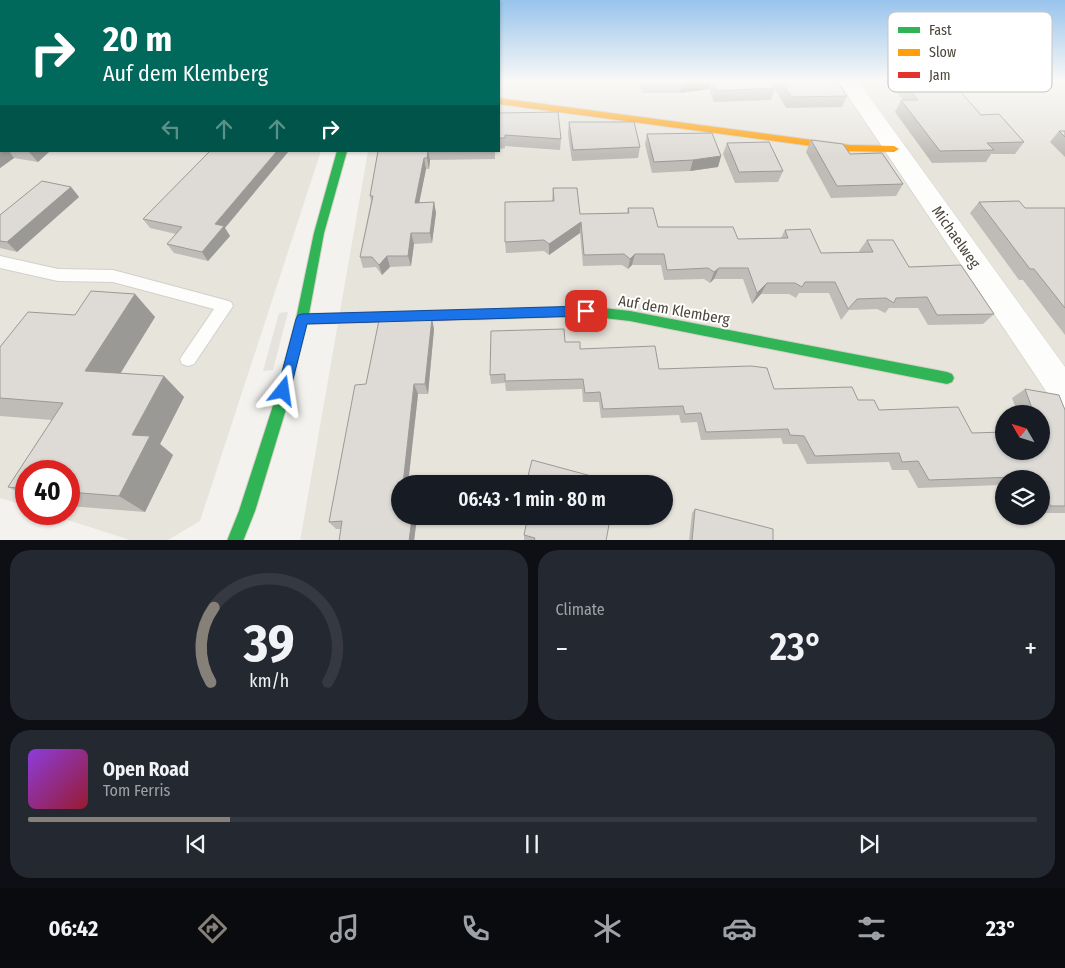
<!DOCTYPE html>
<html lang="en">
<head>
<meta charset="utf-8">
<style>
	body { margin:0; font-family:"Fira Sans Condensed",sans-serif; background:#242831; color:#f1f3f6; height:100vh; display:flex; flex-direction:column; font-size:19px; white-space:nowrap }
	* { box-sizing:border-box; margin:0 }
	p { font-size:16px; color:#9ea1a6 }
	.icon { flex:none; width:28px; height:28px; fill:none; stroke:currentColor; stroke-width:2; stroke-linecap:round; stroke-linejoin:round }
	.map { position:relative; height:540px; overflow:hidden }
	.side { display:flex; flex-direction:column; gap:10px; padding:10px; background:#0d0f14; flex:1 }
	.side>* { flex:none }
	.top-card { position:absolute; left:0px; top:0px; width:500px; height:152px; box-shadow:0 1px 4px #0004; background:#00695c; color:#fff; overflow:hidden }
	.needle { width:32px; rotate:309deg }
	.buttons { position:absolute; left:995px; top:405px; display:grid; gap:10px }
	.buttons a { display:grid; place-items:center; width:55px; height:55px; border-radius:50%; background:#171b24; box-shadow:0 1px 4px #0004; font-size:25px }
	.speed { position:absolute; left:15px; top:460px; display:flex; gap:10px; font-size:25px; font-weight:700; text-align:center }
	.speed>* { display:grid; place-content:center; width:65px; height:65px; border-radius:50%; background:#171b24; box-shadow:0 1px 4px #0004; line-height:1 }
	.speed .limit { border:8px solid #d22; background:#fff; color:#111 }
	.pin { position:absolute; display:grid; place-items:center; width:42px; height:42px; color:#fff; margin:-21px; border-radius:10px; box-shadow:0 2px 8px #0006 }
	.me { position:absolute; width:55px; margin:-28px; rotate:15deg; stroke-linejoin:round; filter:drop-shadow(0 0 4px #0008) }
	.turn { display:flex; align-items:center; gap:18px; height:105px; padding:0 20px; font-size:22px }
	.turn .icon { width:65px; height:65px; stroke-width:2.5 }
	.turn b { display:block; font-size:35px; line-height:42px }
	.lanes { display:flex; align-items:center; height:48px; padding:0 20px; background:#0003; justify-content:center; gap:25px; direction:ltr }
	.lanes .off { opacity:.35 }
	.big { font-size:38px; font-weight:600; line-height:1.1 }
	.side .card { flex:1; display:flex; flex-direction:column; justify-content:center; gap:8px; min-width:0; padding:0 18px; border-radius:20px; background:#242831 }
	.side .dial { align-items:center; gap:0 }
	.dial svg { height:130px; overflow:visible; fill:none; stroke:#363941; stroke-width:7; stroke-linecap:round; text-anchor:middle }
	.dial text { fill:#f1f3f6; stroke:none }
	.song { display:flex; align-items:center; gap:15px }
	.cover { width:60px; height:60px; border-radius:8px; background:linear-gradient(135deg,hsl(270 70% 55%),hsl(350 70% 35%)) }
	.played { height:5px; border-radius:2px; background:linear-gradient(90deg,#868178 20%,#363941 20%) }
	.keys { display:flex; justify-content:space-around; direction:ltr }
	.heat { display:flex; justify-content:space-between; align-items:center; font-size:28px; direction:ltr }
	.side .tiles { flex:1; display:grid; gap:10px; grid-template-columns:1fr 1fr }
	.card:last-child { grid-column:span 2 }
	.trip { position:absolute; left:391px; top:475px; width:282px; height:50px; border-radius:25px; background:#171b24; box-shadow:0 1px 4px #0004; font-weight:600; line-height:50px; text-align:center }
	.tab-bar { display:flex; height:80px; justify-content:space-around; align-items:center; background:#090b0e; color:#9ea1a6 }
	.tab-bar .icon { width:35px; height:35px }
	.tab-bar .selected { color:#868178 }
	.tab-bar b { font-size:22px; color:#f1f3f6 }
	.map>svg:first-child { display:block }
	.residential { fill:#e7e4dc; fill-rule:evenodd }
	.parking { fill:#e6e3df }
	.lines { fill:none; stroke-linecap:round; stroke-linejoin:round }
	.lane-casing { stroke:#d2d0cb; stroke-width:2 }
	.street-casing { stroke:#d2d0cb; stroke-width:1 }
	.fast-casing { stroke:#d3cfc5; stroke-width:2 }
	.slow-casing { stroke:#d3cfc5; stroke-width:2 }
	.jam-casing { stroke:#d3cfc5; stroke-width:2 }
	.lane { fill:#fdfdfc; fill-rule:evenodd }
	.street { fill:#fdfdfc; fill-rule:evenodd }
	.fast { fill:#30b455; fill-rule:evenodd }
	.slow { fill:#ff9f0a; fill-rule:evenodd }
	.jam { fill:#e5322d; fill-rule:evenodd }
	.wall { fill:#bfbcb8 }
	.shaded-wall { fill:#9b9996 }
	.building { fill:#dedbd6; stroke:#9b9996 }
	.route { fill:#1a73e8; stroke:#114b97 }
	.labels { text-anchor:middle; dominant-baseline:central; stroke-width:4; stroke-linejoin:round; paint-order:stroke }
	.street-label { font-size:15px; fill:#4b4439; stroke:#fff }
	.key { fill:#fff; stroke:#c9c7c4; stroke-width:1 }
	.key-label { font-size:14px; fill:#4b4439 }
</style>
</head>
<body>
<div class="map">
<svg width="1065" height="541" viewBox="0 0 1065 541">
	<rect width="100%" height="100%" fill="#f4f2ee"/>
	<g class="residential">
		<path d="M0 81 1 151H321L200 521 168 540 133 541 49 514H69V471H26V506L0 498Z"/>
		<path d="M499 81H1065V540L300 541 368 151H499ZM1004 414H1041V451H1004ZM1004 479H1041V516H1004ZM400 484H665V516H400Z"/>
	</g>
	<path class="parking" d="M288 312 273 370 263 371 279 313Z"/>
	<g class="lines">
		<g class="lane-casing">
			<path id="lane" d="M0 256 58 269 113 270 225 300 231 302 233 306 194 364 188 366 182 364 180 359 214 309 113 282 58 281 0 268Z"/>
		</g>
		<g class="street-casing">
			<path id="street" d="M838 81H858L1065 367V408L1054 403Z"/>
		</g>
		<g class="fast-casing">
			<g id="fast">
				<path d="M337 151H347L324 233 308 319 286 409 255 511 243 541H227L239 511 272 409 296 319 314 233Z"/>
				<path d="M586 306 630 311 947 372 952 374 954 378 952 382 947 384 630 321 586 316 495 319 491 317 489 314 491 311 495 309Z"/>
			</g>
		</g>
		<g class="slow-casing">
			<path id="slow" d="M499 98 849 145 894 146 899 149 894 152 849 151 499 104Z"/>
		</g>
		<g class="jam-casing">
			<path id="jam" d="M495 309 499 311 501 314 499 317 495 319 302 324 298 322 296 319 298 316 302 314Z"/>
		</g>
		<use href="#lane" class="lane"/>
		<use href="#street" class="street"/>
		<use href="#fast" class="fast"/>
		<use href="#slow" class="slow"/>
		<use href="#jam" class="jam"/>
	</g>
	<g class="wall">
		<path d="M639 81H772L774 85 776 81H837L847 96 842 107 786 108 775 89 771 100 714 102 709 89 680 93H642Z"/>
		<path d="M888 81H951L981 115 1024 142 1015 154H991L986 162 932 163 895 112 901 100H903Z"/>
		<path d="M499 113 561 139 560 150 505 146V148L499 149Z"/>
		<path d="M569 122 640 147 638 158 572 161 568 134Z"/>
		<path d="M0 130 1 151H50L38 162 14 158 0 168Z"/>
		<path d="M1059 131H1065V157L1050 142Z"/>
		<path d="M647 134 721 156 718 167 690 171 652 173 645 144Z"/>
		<path d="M811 140 850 154 903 184 896 196 831 198 806 152Z"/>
		<path d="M727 143 783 171 778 182 735 183 723 154Z"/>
		<path d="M378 151H495V159L430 160 429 169H426L419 203 434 202 436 213 432 243 414 244 411 266 390 267 382 275 376 267 363 268 360 257 371 201 370 196Z"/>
		<path d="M71 187 79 197 17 252 0 248V215Z"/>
		<path d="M553 188 580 214 627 213 628 208 658 227 738 239 781 238 785 230 821 253 860 252 859 251 867 240 909 267 994 314 983 324 928 325 918 308H889L885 313 877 309 849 310 841 320 829 293H799L796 298 789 294H761L752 304 743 279H714L710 283 704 279 664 280 661 265H632L628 269 622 265 583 266 580 233 549 255 544 251 506 253 505 242 552 201Z"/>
		<path d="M979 202 1025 208H1065V335L1023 280H1019L970 213Z"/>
		<path d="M143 219 225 228 230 236 208 261 174 253 167 244 176 234 150 228Z"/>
		<path d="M135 294 155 317 120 373 164 376 184 397 160 444 173 455 145 512 69 506V471H26V496L8 487 52 420 0 416V347L75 315Z"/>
		<path d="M434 329 428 394H418L408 484H400L405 518 416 525 414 541H339L341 529H336L329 522 366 384Z"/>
		<path d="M565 342 580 349 659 369 774 389 858 400 879 410 972 433 1041 451V414H1018L1012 398 1025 389 1065 410V513H1041V479H1004V489L1001 485 918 488 908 470H892L889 462 807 464 797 444H783L781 438 701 440 697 422 681 423 679 415 601 418 599 402H583L582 389 506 391 505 383 491 384 490 375Z"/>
		<path d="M695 509 773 541H689L692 513Z"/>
		<path d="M524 535 606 541H524Z"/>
	</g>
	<g class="shaded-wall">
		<path d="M694 81H711L709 89 680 93 682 82Z"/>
		<path d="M1 149V151H9L14 158 0 168V150Z"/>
		<path d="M28 151H50L38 162Z"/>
		<path d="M277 151H289L225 228 230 236 208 261 202 252 215 224Z"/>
		<path d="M428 151 430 160 429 169 427 158Z"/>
		<path d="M721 156 718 167 690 171 693 160Z"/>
		<path d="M424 158 426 169 417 214 415 203Z"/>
		<path d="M71 187 79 197 17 252 7 242Z"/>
		<path d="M434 202 436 213 432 243 430 233Z"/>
		<path d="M581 222 580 233 549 255V244Z"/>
		<path d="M411 233 414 244 411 266 408 256Z"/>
		<path d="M635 254 632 265 628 269 630 259Z"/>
		<path d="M387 256 390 267 382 275 379 265Z"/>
		<path d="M719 268 714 279 710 283 714 272Z"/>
		<path d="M767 283 761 294 752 304 757 293Z"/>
		<path d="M135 294 155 317 109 392 85 371Z"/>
		<path d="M432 318 434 329 428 394 425 384Z"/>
		<path d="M164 376 184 397 160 444 173 455 145 512 119 496 132 435Z"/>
		<path d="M414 384 418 394 408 484H403Z"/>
		<path d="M412 518 416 525 414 541H409Z"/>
	</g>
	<g class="building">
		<path d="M643 81H694L682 82H644Z"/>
		<path d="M713 81H772L776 88 717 91Z"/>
		<path d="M781 81H837L847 96 791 97Z"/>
		<path d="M903 81H951L981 115 999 114 1024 142 987 143 994 150 940 151 901 100H918Z"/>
		<path d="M558 112 561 139 505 135V138H499V113Z"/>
		<path d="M569 122H634L640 147 573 150Z"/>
		<path d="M1 129V149L0 150V130Z"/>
		<path d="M1059 131H1065V137Z"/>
		<path d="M712 133 721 156 693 160 654 162 647 134Z"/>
		<path d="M811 140 843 144 850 154 882 153 903 184 837 186Z"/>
		<path d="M769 142 783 171 739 172 727 143Z"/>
		<path d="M210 151H277L215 224 224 226 202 252 167 244 182 227 143 219Z"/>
		<path d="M378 151H428L427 158H424L415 203 434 202 430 233H411L408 256H387L379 265 372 257H360L373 196H370Z"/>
		<path d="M42 181 71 187 7 242 0 241V215Z"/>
		<path d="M553 188H577L580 214 629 213 628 208H653L658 227H733L738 239 788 238 785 230 810 229 821 253 873 252 867 240H893L909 267 961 265 994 314 937 315 927 297 896 298 894 303 886 298 857 299 848 309 835 282H805L802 287 795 283H767L757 293 748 268H719L714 272 708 268 667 270 664 254H635L630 259 624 254 584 255 581 222 549 244 544 240 505 242V202L554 201Z"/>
		<path d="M1019 201 1025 208H1065V308L1034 269H1030L979 202Z"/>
		<path d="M91 291 135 294 85 371 164 376 132 435 150 436 119 496 69 492V471H26V489L8 487 63 403 0 398V347L28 312 75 315Z"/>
		<path d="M432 318 425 384H414L403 484H400L399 518H412L409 541H339L342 521 329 522 355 385 366 384 379 320Z"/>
		<path d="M564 329 565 342H580V349L655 346 659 369 751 366 767 368 774 389 852 387 858 400H874L879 410 958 407 972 433 1004 432V451H1041V414H1034L1025 389 1059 395 1065 410V506H1051L1041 494V479H1016L1015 477 929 480 918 461 902 462 899 453 815 456 804 436 790 435 788 429 706 432 701 413 685 414 683 406 603 409 600 392 585 393 583 379 505 381V374L490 375 491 331Z"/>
		<path d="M532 460 606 480 605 484H526Z"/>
		<path d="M695 509 773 529V541H692Z"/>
		<path d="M528 516H601L610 519 606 541H534L535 538 524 535Z"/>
	</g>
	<linearGradient id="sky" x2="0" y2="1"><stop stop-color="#98c4ec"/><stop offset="0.52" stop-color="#faf9f7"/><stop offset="1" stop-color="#faf9f7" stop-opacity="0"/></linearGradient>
	<rect width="1065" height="156" fill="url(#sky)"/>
	<path class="route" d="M586 306 590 308 592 311 590 314 586 316 307 324 290 391 288 395 283 397 279 395 277 391 296 319 298 315 302 314Z"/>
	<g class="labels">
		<g class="street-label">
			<text transform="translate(956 237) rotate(55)">Michaelweg</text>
			<text transform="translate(674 310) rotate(10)">Auf dem Klemberg</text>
		</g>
	</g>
	<rect x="888" y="12" width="164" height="80" rx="8" class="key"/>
	<rect x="898" y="27" width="22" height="6" fill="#30b455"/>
	<rect x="898" y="49" width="22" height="7" fill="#ff9f0a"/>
	<rect x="898" y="72" width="22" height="6" fill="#e5322d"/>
	<g class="key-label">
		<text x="929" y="35">Fast</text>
		<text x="929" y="57">Slow</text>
		<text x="929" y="80">Jam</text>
	</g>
</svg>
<div class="buttons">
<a><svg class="needle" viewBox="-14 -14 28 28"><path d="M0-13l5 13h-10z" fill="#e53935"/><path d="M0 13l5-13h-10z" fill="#9ea1a6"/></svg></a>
<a><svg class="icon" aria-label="layers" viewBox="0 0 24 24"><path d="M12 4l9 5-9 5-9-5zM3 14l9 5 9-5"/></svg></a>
</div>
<div class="speed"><div class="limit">40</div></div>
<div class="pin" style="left:586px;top:311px;background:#d93025"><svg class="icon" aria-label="arrive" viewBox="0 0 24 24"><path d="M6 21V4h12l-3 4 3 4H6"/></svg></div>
<svg class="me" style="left:283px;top:391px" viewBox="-20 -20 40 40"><path d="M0-17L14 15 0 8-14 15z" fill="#1a73e8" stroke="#fff" stroke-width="4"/></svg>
<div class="trip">06:43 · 1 min · 80 m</div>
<div class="top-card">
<div class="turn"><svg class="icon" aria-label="right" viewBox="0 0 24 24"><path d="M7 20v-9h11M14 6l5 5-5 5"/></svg><div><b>20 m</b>Auf dem Klemberg</div></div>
<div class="lanes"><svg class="icon off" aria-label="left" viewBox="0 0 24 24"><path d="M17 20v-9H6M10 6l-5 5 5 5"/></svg><svg class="icon off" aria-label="ahead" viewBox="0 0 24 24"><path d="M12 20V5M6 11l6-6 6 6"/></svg><svg class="icon off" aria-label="ahead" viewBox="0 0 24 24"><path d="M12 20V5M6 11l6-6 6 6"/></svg><svg class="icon" aria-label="right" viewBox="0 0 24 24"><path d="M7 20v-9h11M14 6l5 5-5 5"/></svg></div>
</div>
</div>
<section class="side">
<div class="tiles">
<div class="card dial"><svg viewBox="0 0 100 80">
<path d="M14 69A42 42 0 1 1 86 69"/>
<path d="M14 69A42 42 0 0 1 16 23" stroke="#868178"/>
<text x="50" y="56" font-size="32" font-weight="700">39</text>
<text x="50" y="72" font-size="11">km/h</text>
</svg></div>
<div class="card"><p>Climate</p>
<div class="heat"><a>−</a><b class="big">23°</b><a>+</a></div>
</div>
<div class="card">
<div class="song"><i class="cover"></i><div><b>Open Road</b><p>Tom Ferris</p></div></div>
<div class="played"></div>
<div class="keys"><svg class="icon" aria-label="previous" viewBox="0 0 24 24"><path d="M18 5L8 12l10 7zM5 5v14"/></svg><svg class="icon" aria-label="pause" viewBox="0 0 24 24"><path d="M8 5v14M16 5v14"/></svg><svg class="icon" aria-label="next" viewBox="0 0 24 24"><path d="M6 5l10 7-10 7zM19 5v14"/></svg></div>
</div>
</div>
</section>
<nav class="tab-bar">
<b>06:42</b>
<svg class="icon selected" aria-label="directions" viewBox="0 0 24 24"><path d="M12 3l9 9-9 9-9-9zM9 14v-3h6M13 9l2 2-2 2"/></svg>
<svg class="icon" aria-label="music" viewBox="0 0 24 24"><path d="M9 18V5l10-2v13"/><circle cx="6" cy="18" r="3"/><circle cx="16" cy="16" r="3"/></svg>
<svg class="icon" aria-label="phone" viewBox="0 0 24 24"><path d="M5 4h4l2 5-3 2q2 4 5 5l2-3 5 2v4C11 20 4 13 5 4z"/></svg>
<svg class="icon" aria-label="climate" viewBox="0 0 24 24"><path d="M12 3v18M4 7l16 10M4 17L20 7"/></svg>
<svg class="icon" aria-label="car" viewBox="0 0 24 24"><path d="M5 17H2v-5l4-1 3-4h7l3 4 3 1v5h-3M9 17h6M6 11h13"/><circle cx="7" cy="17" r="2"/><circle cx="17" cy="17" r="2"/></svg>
<svg class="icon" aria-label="filters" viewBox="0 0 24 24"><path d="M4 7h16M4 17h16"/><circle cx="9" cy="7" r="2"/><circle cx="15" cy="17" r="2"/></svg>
<b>23°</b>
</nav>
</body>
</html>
